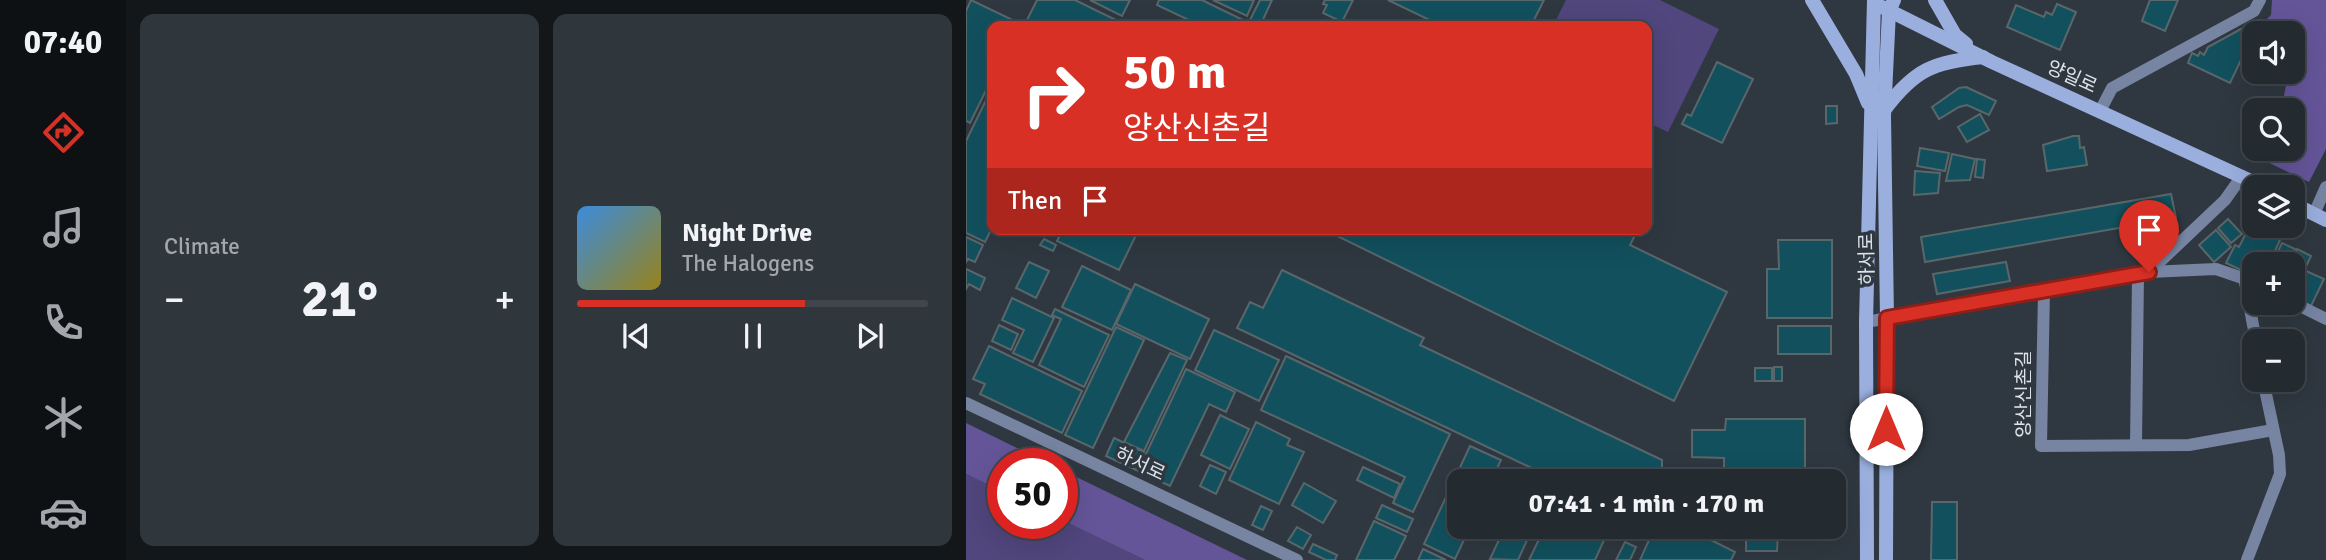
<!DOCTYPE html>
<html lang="en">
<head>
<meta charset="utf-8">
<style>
	body { margin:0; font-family:Signika,"Noto Sans KR",sans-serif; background:#2f363c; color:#f1f3f6; height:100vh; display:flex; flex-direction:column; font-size:26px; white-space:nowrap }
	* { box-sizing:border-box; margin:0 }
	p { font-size:23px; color:#a3a7ab }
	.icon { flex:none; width:38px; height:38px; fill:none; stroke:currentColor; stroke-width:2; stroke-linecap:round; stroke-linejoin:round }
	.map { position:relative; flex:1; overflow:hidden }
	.side { display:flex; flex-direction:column; gap:14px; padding:14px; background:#13171a; width:840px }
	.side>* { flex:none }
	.banner { position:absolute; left:21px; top:21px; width:665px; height:214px; border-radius:14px; box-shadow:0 7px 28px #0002,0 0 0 2px #40464c; background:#d93025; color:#fff; overflow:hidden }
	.controls { position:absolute; left:1276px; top:21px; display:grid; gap:14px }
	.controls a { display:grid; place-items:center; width:63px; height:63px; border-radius:14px; background:#232a30; box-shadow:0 7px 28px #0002,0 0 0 2px #40464c; font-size:35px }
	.speed { position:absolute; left:21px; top:448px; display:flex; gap:14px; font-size:35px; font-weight:700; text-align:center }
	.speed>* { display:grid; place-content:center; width:91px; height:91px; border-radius:50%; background:#232a30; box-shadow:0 7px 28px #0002,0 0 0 2px #40464c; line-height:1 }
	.speed .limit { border:10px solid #d22; background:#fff; color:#111 }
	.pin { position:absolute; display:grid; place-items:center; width:60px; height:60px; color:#fff; margin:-72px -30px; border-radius:50% 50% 50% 0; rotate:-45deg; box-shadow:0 0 7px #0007 }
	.pin .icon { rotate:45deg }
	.me { position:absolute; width:77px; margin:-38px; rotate:0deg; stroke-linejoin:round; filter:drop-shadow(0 0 5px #0008) }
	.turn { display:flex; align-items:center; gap:24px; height:147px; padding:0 21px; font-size:32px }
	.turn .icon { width:91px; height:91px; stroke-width:2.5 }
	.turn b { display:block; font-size:49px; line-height:60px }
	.then { display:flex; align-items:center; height:66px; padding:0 21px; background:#0003; gap:14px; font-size:26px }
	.big { font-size:52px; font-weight:800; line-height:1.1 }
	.side .tile { flex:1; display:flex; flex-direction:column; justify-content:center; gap:10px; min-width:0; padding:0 24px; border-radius:14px; background:#2f363c }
	.song { display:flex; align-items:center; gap:21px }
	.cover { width:84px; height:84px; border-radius:10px; background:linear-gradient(135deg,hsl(210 70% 55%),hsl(50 70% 35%)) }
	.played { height:7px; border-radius:4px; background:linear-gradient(90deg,#d93025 65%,#40464c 65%) }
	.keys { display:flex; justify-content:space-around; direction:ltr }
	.heat { display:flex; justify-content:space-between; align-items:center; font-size:38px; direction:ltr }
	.side .tiles { flex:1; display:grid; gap:14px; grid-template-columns:repeat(2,1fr) }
	.trip { position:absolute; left:481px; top:469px; width:399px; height:70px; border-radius:14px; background:#232a30; box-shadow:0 7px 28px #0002,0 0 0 2px #40464c; font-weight:800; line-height:70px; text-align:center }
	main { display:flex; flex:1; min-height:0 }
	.tabs { display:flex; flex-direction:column; width:126px; justify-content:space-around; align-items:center; background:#0e1113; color:#a3a7ab }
	.tabs .icon { width:49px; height:49px }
	.tabs .selected { color:#d93025 }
	.tabs b { font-size:32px; color:#f1f3f6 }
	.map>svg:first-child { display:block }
	.green { fill:#51467d }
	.forest { fill:#645599 }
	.building { fill:#12505e; stroke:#59676b; stroke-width:2 }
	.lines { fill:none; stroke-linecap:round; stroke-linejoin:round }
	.street { stroke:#7784a2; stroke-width:12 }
	.secondary { stroke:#9aafde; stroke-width:14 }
	.route-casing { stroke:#8d1f18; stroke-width:18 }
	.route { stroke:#d93025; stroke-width:12 }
	.labels { text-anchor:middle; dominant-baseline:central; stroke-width:7; stroke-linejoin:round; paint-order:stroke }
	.street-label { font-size:19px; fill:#dee4e9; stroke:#2f3840 }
</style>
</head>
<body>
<main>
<nav class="tabs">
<b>07:40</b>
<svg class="icon selected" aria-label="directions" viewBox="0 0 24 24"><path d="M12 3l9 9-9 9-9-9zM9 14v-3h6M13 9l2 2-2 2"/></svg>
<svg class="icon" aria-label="music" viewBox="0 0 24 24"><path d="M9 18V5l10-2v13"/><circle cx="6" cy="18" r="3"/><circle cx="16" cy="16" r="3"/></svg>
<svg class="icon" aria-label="phone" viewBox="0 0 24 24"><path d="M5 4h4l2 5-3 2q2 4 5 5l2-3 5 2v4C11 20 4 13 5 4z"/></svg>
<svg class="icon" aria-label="climate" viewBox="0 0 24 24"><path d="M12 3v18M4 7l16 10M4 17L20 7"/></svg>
<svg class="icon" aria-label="car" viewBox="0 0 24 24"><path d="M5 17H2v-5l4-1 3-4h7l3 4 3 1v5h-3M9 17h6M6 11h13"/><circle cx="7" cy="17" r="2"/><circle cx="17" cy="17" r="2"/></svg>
</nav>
<section class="side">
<div class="tiles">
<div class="tile"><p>Climate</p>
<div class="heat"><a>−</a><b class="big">21°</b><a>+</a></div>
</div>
<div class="tile">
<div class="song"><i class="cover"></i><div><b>Night Drive</b><p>The Halogens</p></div></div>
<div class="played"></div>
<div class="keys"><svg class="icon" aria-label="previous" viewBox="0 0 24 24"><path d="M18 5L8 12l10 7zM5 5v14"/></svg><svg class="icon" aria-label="pause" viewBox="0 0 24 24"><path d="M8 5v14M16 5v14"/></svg><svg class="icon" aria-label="next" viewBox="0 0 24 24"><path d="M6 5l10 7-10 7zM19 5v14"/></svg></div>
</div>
</div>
</section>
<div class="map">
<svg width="1360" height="560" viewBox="0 0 1360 560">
	<rect width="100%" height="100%" fill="#2f3840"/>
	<g class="green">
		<path d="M600 0H694L753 29 702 132 681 122V26H587Z"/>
		<path d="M0 474 37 492V523H96V520L179 560H0Z"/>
	</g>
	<g class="forest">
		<path d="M1306 0H1360V149L1343 182 1295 159 1296 149H1326V110H1315L1322 76 1320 72H1326V33H1293L1297 23 1305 15Z"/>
		<path d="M0 423 84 464H37V492L0 474Z"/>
		<path d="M96 470 281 560H179L96 520Z"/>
	</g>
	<g class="building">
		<path d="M5 0 53 23 51 26H26V78L4 123 0 121V11Z"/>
		<path d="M71 0H109L152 21 150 26H58Z"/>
		<path d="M124 0H164L156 16Z"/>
		<path d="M193 0H236L277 20 274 26H223L225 21 191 5Z"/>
		<path d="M247 0H288L281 16Z"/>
		<path d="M294 0H306L294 26H281Z"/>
		<path d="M359 0H387L376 22 357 13 361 5 357 4Z"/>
		<path d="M422 0H578L565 26H476Z"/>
		<path d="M1184 0H1212L1199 31 1176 21Z"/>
		<path d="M1091 4 1110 12 1094 50 1041 27 1050 5 1078 17 1080 12 1086 15Z"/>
		<path d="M1275 29 1287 35 1264 83 1222 63 1226 53 1232 56 1234 52 1238 55 1242 47Z"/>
		<path d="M751 62 787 79 756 143 716 124 721 114 725 116Z"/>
		<path d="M1000 87 1030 101 1023 115 1001 105 993 107 973 119 966 107 993 88Z"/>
		<path d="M26 88V228L19 242 0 233V141Z"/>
		<path d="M860 106H871V123L860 124Z"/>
		<path d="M1014 114 1023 130 1001 142 992 127Z"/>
		<path d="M1107 136H1113L1114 148 1118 147 1121 165 1081 171 1077 145Z"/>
		<path d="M954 148 983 153 979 171 951 166Z"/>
		<path d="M986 154 1009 159 1004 180 980 181Z"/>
		<path d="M1011 159 1019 160 1017 178 1009 177Z"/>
		<path d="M949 171 974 173 972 193 948 195Z"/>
		<path d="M1205 194 1210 218 959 262 955 237Z"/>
		<path d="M1262 219 1276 234 1265 243 1252 228Z"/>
		<path d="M1284 225 1314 240 1303 264H1288V276L1260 263 1269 245 1273 247Z"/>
		<path d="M97 229H173L153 270 91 241Z"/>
		<path d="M357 229H672L664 245 761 292 708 401Z"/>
		<path d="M1250 230 1265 247 1248 262 1233 245Z"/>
		<path d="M0 237 17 245 9 262 2 259 0 262Z"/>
		<path d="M78 239 90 245 87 251 74 245Z"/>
		<path d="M812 240H866V318H801V269H813Z"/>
		<path d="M1316 243 1329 249 1322 264H1306Z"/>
		<path d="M1331 249 1345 256 1327 294 1326 264H1324Z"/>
		<path d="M63 262 83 271 70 298 50 288Z"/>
		<path d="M1040 262 1044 281 971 294 967 274Z"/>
		<path d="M116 266 165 290 146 330 96 307Z"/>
		<path d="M0 269 19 278 14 290 3 284 0 289Z"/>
		<path d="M316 270 458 338 454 345 696 460V481H593L271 328 284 302 297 308Z"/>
		<path d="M1340 271 1358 279 1345 306 1327 298Z"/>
		<path d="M169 284 243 319 224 359 150 324Z"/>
		<path d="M46 298 88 318 67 362 47 353 58 330 36 320Z"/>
		<path d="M89 309 143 335 118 387 73 365 95 319 86 315Z"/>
		<path d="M33 325 52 334 45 350 26 341Z"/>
		<rect x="812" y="326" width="53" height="28"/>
		<path d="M150 327 178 340 127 448 99 435Z"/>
		<path d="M248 330 313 360 293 401 229 370Z"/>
		<path d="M23 346 116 391 96 433 14 394 19 384 7 379Z"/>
		<path d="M204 353 221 360 178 451 158 442Z"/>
		<path d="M320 356 484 434 447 512 427 503 439 477 295 410Z"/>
		<rect x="808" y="367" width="8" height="14"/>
		<rect x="789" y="368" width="17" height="13"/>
		<path d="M220 369 269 392 260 412 243 404 204 486 172 471Z"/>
		<path d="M254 415 283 429 264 469 235 455Z"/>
		<path d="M760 419H839V481H758V458L726 457V430H759Z"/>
		<path d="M290 422 324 439 321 445 338 452 313 504 263 480Z"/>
		<path d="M148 438 178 452 170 470 140 456Z"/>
		<path d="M504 446 535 460 525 481H494V527H504L489 559 458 544Z"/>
		<path d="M244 465 260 472 250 494 234 486Z"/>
		<path d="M397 467 434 484 428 498 391 480Z"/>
		<path d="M863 471H873V485H868V481H863Z"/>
		<path d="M338 483 370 501 357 523 326 505Z"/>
		<path d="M966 502H991V560H965Z"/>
		<path d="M416 505 447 519 441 532 410 518Z"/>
		<path d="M295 506 306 511 297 530 286 525Z"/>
		<path d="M408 521 440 536 428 560H390Z"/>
		<path d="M331 527 345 535 337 549 322 541Z"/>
		<path d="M539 527H567L552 560 524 559Z"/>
		<path d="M579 527H644L629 560H563Z"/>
		<path d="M707 528 729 538 731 533 769 552 765 560H674L688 529Z"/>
		<path d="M780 532H812L811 551H780Z"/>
		<path d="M659 542 670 547 664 560H650Z"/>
		<path d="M347 544 371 555 369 560H360L343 552Z"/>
		<path d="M457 549 480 560H452Z"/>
	</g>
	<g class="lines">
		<g class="street">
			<path d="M1134 111 1146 88 1288 11 1294 0"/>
			<path d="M1348 214 1360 187"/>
			<path d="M1183 272 1259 200 1276 176"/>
			<path d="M1278 277 1290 341"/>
			<path d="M1078 291 1075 446 1223 445 1307 430"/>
			<path d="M1326 302 1360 319"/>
			<path d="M900 322 1183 272 1250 269 1288 282"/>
			<path d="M0 403 331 560"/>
			<path d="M1170 445 1172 274"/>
			<path d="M1281 560 1314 474 1313 455 1297 380"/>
		</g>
		<g class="secondary">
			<path d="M846 0 890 74 902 103"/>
			<path d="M969 0 989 35 1000 44"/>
			<path d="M916 7 1026 62 1298 187"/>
			<path d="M919 109C949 69 968 62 1017 57"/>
			<path d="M1326 203 1360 220"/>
			<path d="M901 560 900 322 908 0"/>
			<path d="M920 560 921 318 918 116 923 11 928 0"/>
		</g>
	</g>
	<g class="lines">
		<g class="route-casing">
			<path id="route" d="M920 429 921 318 1183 272"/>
		</g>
		<use href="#route" class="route"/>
	</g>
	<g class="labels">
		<g class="street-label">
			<text transform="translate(1106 77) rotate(24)">양일로</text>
			<text transform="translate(901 259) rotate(-91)">하서로</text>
			<text transform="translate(1058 394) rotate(-90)">양산신촌길</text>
			<text transform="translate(174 464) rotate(25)">하서로</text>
		</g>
	</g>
</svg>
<div class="controls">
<a><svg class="icon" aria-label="sound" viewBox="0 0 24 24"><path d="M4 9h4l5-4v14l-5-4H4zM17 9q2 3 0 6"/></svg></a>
<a><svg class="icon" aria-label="search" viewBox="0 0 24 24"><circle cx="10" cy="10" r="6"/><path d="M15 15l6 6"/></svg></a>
<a><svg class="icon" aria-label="layers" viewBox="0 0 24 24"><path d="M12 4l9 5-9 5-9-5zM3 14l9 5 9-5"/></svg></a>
<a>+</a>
<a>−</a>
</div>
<div class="speed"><div class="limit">50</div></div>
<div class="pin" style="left:1183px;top:272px;background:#d93025"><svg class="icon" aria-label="arrive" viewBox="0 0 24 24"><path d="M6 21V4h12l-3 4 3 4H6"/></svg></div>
<svg class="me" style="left:920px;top:429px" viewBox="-20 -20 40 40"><circle r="19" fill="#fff"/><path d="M0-13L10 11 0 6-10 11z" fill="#d93025"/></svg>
<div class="trip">07:41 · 1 min · 170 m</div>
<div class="banner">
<div class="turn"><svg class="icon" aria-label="right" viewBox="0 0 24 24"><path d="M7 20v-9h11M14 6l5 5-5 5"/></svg><div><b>50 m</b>양산신촌길</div></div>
<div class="then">Then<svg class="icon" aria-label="arrive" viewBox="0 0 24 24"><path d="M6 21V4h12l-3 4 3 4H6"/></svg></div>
</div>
</div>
</main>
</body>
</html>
